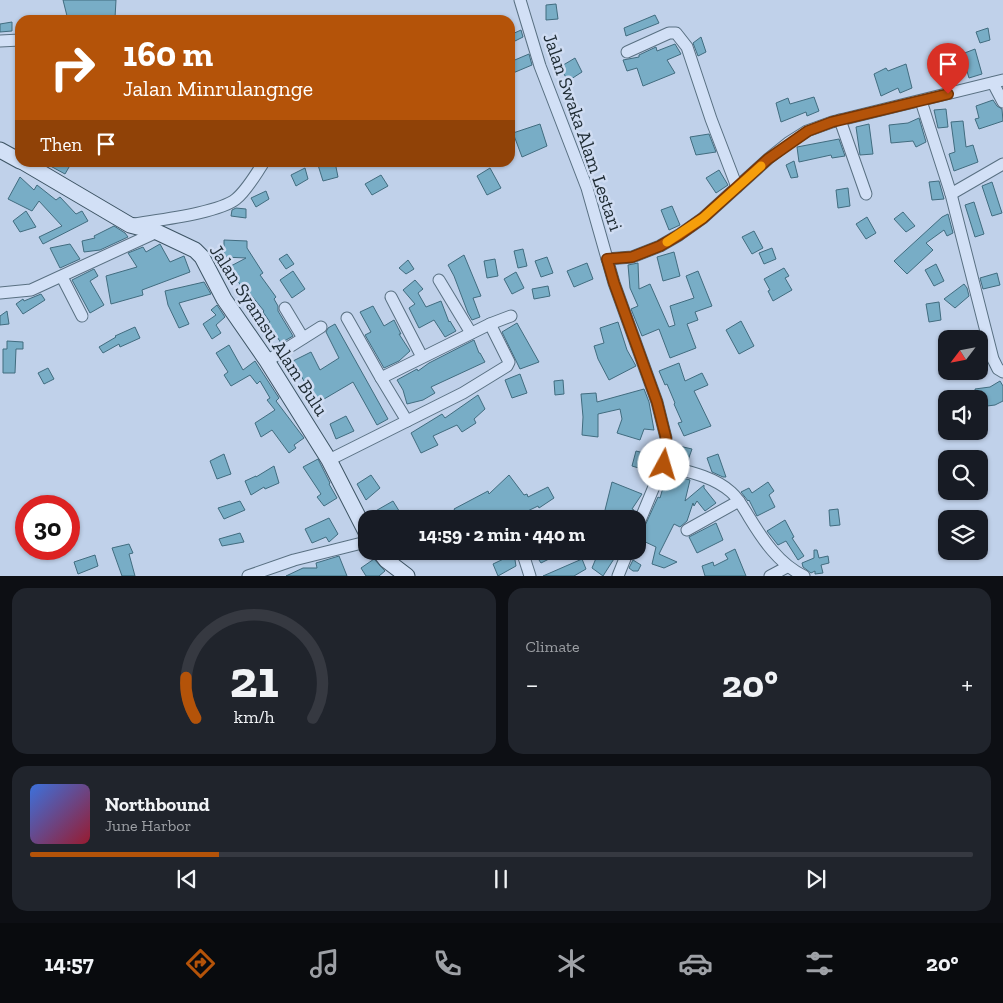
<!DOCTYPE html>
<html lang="en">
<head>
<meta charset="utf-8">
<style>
	body { margin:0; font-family:"Zilla Slab",serif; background:#20242c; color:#f1f3f6; height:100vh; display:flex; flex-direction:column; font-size:19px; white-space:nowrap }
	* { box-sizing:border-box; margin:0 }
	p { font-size:16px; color:#9ea1a6 }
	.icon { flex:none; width:28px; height:28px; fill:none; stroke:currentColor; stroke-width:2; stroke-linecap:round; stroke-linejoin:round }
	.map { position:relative; height:576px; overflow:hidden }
	.details { display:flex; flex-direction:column; gap:12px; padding:12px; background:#0d0f14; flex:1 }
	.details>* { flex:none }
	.banner { position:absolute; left:15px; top:15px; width:500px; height:152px; border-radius:15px; box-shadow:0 1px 4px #0004; background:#b45309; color:#fff; overflow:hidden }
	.needle { width:32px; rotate:238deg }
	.tools { position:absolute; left:938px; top:330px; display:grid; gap:10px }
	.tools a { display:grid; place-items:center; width:50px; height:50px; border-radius:10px; background:#171b24; box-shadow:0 1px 4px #0004; font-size:25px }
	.speed { position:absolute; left:15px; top:495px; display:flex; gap:10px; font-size:25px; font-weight:700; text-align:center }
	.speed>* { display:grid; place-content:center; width:65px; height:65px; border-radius:50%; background:#171b24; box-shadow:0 1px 4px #0004; line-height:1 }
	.speed .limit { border:8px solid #d22; background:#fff; color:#111 }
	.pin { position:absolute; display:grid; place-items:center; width:42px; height:42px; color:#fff; margin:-51px -21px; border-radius:50% 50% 50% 0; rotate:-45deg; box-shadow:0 0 5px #0007 }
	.pin .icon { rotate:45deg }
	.me { position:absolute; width:55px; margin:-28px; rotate:6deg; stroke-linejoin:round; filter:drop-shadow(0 0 4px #0008) }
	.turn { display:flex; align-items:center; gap:18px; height:105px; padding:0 25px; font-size:22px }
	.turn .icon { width:65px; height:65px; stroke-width:2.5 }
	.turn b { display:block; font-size:35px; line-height:42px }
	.then { display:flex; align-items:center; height:48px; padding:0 25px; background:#0003; gap:10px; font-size:19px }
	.big { font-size:38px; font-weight:700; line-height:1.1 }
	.details .tile { flex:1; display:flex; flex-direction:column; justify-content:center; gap:8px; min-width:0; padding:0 18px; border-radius:15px; background:#20242c }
	.details .dial { align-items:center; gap:0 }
	.dial svg { height:130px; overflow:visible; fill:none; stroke:#363941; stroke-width:7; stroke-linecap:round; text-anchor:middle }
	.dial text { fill:#f1f3f6; stroke:none }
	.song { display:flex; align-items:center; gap:15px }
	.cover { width:60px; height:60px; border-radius:8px; background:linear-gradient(135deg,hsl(220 70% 55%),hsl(350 70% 35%)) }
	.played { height:5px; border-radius:2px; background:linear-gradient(90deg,#b45309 20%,#363941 20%) }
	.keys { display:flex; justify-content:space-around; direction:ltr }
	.heat { display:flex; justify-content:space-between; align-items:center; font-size:28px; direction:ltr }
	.details .tiles { flex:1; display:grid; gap:12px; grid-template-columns:1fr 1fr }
	.tile:last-child { grid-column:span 2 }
	.trip { position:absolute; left:358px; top:510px; width:288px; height:50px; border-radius:15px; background:#171b24; box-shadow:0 1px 4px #0004; font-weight:700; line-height:50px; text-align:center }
	.tab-bar { display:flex; height:80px; justify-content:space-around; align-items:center; background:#090b0e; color:#9ea1a6 }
	.tab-bar .icon { width:35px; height:35px }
	.tab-bar .active { color:#b45309 }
	.tab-bar b { font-size:22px; color:#f1f3f6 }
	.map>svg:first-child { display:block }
	.building { fill:#78adc6; stroke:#416c7f }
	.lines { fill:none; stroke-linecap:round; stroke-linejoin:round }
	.street-casing { stroke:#597082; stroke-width:13 }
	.secondary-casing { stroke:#3d5464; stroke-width:17 }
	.street { stroke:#d2e0f6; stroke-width:11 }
	.secondary { stroke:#d2e0f6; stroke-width:15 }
	.route-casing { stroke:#753606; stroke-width:12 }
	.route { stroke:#b45309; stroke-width:9 }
	.slow { stroke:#f59e0b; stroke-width:9 }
	.labels { text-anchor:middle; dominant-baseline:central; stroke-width:5; stroke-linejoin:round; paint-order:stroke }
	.street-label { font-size:19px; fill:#1d2a32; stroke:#cfdcf2 }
</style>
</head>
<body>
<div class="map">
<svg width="1003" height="576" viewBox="0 0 1003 576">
	<rect width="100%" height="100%" fill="#c0d1ea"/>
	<g class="building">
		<path d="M63 0H116L115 18 93 19 87 17 86 16H67Z"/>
		<path d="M556 4 558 19 546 20V5Z"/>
		<path d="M655 15 659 23 626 36 624 28Z"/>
		<path d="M12 22V31L0 32V24Z"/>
		<path d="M988 28 990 40 980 43 976 32Z"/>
		<path d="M521 30 523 37 511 43 510 35Z"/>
		<path d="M701 37 706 52 698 56 693 43Z"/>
		<path d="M675 44 681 54 667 60 675 73 643 86 637 68 627 71 623 60 639 57V55L656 47 657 51Z"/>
		<path d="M975 49 982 74 969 78 962 54Z"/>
		<path d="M529 54 532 65 513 73 510 62Z"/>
		<path d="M575 58 582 72 568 81 560 67Z"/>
		<path d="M946 62 953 75 945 81 935 67Z"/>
		<path d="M906 64 912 88 900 93 898 88 881 96 874 74 886 68 888 71Z"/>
		<path d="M814 97 819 111 807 116 806 112 781 122 776 103 788 98 790 104Z"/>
		<path d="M993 100 997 106 1002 109 1003 121 979 129 975 119 979 118 976 106Z"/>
		<path d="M946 109 948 127 938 128 934 110Z"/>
		<path d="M919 118 926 142 916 147 913 141 891 143 889 125 908 123Z"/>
		<path d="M963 121 966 147 973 145 978 162 954 171 949 154 955 152 951 122Z"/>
		<path d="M540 124 547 146 522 157 513 133Z"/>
		<path d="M869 124 873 154 860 155 856 127Z"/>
		<path d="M709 134 716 152 696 155 690 137Z"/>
		<path d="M839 139 845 156 832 158 831 155 799 162 797 147Z"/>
		<path d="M794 161 798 177 791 178 786 165Z"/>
		<path d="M43 162H72L65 174Z"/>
		<path d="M335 162 338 177 323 181 318 165Z"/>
		<path d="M305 168 308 179 296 186 291 175Z"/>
		<path d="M490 168 501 188 487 195 477 176Z"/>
		<path d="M719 170 728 185 716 193 706 178Z"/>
		<path d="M381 175 388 186 372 195 365 184Z"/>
		<path d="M20 177 34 190 37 185 56 200 60 197 76 214 82 211 88 221 43 244 39 237 62 226 39 201 32 211 8 199Z"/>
		<path d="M939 181 944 199 932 200 929 182Z"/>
		<path d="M992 182 1002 213 992 216 982 186Z"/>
		<path d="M848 188 850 206 838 208 836 190Z"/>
		<path d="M266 191 269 199 256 207 251 198Z"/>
		<path d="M974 202 984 234 975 237 965 205Z"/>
		<path d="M672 206 680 225 669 230 661 210Z"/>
		<path d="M236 208 246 209V218L231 216 232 210Z"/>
		<path d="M26 211 36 227 20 232 13 221Z"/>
		<path d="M903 212 915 226 906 232 894 219Z"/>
		<path d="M948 214 953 233 947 236 944 230 926 243 933 250 907 274 894 261 942 217Z"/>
		<path d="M867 217 876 233 866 239 856 224Z"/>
		<path d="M114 226 125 233 128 237 100 250 84 252 82 241 95 238 94 236Z"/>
		<path d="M754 231 763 248 752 254 742 237Z"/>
		<path d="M224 240 247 241V248L263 273 260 275 276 297 274 299 278 306V311L293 336 281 343 268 323 270 322 263 312 264 311 243 285 241 286 229 267 246 258 224 257Z"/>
		<path d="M70 244 80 259 60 268 50 248Z"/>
		<path d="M160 244 170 262 184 256 190 272 142 290 143 295 111 304 106 276 137 267 128 253 143 247 146 252Z"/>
		<path d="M772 248 776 259 764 264 759 253Z"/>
		<path d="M523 249 527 266 518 268 514 251Z"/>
		<path d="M674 252 680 276 663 281 657 257Z"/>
		<path d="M287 254 294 264 286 269 279 259Z"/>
		<path d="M464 255 481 296 473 298 480 317 472 320 468 313 454 276 448 265Z"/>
		<path d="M547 257 553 273 541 277 535 261Z"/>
		<path d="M495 259 498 276 487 278 484 261Z"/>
		<path d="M408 260 414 269 406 274 399 268Z"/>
		<path d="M587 263 593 279 574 287 567 271Z"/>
		<path d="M638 263 639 289 650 284 669 327 675 325 670 306 694 298 686 276 698 271 712 306 695 312 698 320 687 324 696 348 670 358 659 329 642 336 631 309 638 306 630 288 628 265Z"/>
		<path d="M936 264 944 281 934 286 925 270Z"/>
		<path d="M784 268 789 276 785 278 792 290 773 301 768 291 770 290 764 279Z"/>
		<path d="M94 269 98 276 90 281 104 305 90 313 72 280Z"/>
		<path d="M293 271 305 289 292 298 280 280Z"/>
		<path d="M516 272 524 288 512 294 504 279Z"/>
		<path d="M997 273 1000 285 983 289 980 278Z"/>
		<path d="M415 280 423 289 418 293 426 307 441 301 449 322 450 321 456 331 445 337 434 320 419 328 409 308 415 304 403 290Z"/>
		<path d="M204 282 211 294 179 303 189 324 179 328 168 305 165 291Z"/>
		<path d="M964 284 967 288 969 296 955 308 944 299Z"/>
		<path d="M548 286 550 296 534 299 532 289Z"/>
		<path d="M41 294 45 300 23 314 16 304 23 299 24 301Z"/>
		<path d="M939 302 941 320 929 322 926 304Z"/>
		<path d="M217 305 225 317 216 325 221 333 212 339 203 324 216 315 211 310Z"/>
		<path d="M373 306 384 326 394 320 401 334H399L410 351 399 361 384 368 365 335 371 332 360 312Z"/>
		<path d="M7 311 9 324 0 325V316Z"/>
		<path d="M741 321 754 346 739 354 726 330Z"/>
		<path d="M618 322 627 350 636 366 609 380 598 359 594 346 604 343 600 328Z"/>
		<path d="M517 323 539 362 520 369 502 332Z"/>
		<path d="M335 324 388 419 377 425 353 382 319 402 309 387 308 388 300 374 297 375 291 362 311 352 320 370 339 358 326 332 328 328Z"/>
		<path d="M135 327 140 338 120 347 119 344 103 353 99 347 116 337 115 336Z"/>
		<path d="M474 340 479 353H480L485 362 431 387 435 393 423 400 407 404 403 390 397 380 417 369 418 371 429 363Z"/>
		<path d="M7 341 23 342V349H16L15 373H3V349H7Z"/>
		<path d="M229 345 243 370 255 361 279 398 276 401 304 438 294 445 296 448 289 453 272 430 261 437 255 423 275 410 267 400 270 398 260 381 257 384 250 375 231 386 224 375 228 372 216 353Z"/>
		<path d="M679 363 685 381 702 373 708 385 694 391 711 426 684 436 678 423 682 422 674 404 675 403 667 384 665 385 659 371Z"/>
		<path d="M48 368 54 379 44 384 38 373Z"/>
		<path d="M520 374 527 393 512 398 505 380Z"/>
		<path d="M563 380 564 394 555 395 554 381Z"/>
		<path d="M1000 381 1003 386V401L995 405 979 407V399H976L975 389 990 387Z"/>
		<path d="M644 389 649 402 654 430 644 429 640 440 617 433 622 419 620 409 598 414V437L582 435 583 417 581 394 596 393 597 402Z"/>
		<path d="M478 395 485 409 474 419 476 423 462 432 457 425 433 436 438 445 421 453 411 433 442 414 445 418Z"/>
		<path d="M346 416 354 431 336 439 330 424Z"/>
		<path d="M679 446 692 449 687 463 676 460Z"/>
		<path d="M636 451 656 456 652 472 632 466Z"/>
		<path d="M224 454 231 474 217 479 210 461Z"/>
		<path d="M718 454 726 477H723L712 472 707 458Z"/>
		<path d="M318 459 330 483 329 484 337 498 324 506 317 497 321 494 303 467Z"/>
		<path d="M274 466 279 483 265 489 264 487 251 495 245 481 256 476V477Z"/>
		<path d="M667 474 690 480 685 501 704 485V488L716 503 705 511 697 501 694 506 693 503 687 521 680 527 674 524 659 554 677 562 664 568 652 564 656 547 639 539 658 497 660 498Z"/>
		<path d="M371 475 380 488 366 500 357 484Z"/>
		<path d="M509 475 524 495 527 494 528 497 548 487 554 498 539 508 538 506 511 519H459L454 509 488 491 489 494Z"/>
		<path d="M612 482 642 494 632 509 634 510 630 519H608L609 516 604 514Z"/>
		<path d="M768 482 774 491 769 495 775 507 757 516 749 500 748 501 741 492 749 488 752 493Z"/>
		<path d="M240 501 245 510 224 519 218 508Z"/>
		<path d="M393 501 401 514 394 519H375L372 513Z"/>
		<path d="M838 509 840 525 830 526 829 510Z"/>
		<path d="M329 518 338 534 329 542 326 537 312 543 305 529Z"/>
		<path d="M785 520 794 537 792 538 804 556 798 560 786 541 778 545 767 531Z"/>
		<path d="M26 521V541L18 527Z"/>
		<path d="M716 523 723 540 697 553 689 537Z"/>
		<path d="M240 533 244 542 222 546 219 539Z"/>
		<path d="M129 544 133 553 129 554 135 576H122L112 548Z"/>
		<path d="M735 549 746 576H705L702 566 713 562 714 566 728 559 725 554Z"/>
		<path d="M814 550H817L819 558 828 556 829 563 821 565 823 573 815 574V571L811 573 803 567 802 563 814 558Z"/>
		<path d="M533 551H565L541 563Z"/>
		<path d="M599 551H619L603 576 592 568Z"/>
		<path d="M514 554 516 566 498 576 493 564Z"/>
		<path d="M95 555 98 566 78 574 74 562Z"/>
		<path d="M339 556 347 576H286L303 568H317L316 563Z"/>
		<path d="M374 559 385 571 379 576H366L361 568Z"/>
		<path d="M582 559 586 569 574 576H543Z"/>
		<path d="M633 560 641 565 638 571H633L629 568Z"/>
	</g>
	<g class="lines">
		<g class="street-casing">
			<g id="street">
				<path d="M520 0 540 66 587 188 614 283 657 402 666 438 663 465 636 530"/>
				<path d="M0 41 20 40"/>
				<path d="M627 52 669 33H676L687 47 711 119 737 187"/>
				<path d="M993 83 1003 102"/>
				<path d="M921 101 951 194 993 359 998 369 1003 372"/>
				<path d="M840 120 866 194"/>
				<path d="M951 194 1003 164"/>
				<path d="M134 224C157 220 219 213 236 199 246 191 254 177 262 165"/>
				<path d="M607 259 632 257 660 246 679 235 703 218 768 159 788 143 807 131 832 122 1003 80"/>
				<path d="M62 277 82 316"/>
				<path d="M439 280 471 333"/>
				<path d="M0 293 31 290 157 232"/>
				<path d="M391 297 422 357"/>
				<path d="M285 308 303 338"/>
				<path d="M347 318 381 378"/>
				<path d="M267 361 321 327"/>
				<path d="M407 421 381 378 490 324 511 316"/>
				<path d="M329 460 463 393 507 366 509 362 490 324"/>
				<path d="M663 465C686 471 713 476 731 492 739 499 744 509 749 517 763 540 779 564 804 576"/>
				<path d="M687 530 739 501"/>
				<path d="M522 551 530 576"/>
				<path d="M248 576 294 560 366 542"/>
				<path d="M618 576 628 551"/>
				<path d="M770 576 787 567"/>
			</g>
		</g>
		<g class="secondary-casing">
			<g id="secondary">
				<path d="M0 150 20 161"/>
				<path d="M23 162 130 225 157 232 195 250 202 257 224 299 267 361 329 460 366 532"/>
				<path d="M379 551 386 560 407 576"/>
			</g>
		</g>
		<use href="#street" class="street"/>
		<use href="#secondary" class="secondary"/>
	</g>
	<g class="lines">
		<g class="route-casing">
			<path id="route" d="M664 465 666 438 657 402 614 283 607 259 632 257 660 246 679 235 703 218 768 159 808 131 832 122 948 94"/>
		</g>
		<use href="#route" class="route"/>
		<path class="slow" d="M667 242 703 218 761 166"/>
	</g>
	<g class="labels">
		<g class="street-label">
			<text transform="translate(583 132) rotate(71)">Jalan Swaka Alam Lestari</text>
			<text transform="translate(269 330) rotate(57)">Jalan Syamsu Alam Bulu</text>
		</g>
	</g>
</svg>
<div class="tools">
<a><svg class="needle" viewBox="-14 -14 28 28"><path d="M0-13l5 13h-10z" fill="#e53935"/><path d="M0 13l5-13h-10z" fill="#9ea1a6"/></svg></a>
<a><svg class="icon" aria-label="sound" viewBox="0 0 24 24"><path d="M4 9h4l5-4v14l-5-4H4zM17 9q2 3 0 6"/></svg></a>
<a><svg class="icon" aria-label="search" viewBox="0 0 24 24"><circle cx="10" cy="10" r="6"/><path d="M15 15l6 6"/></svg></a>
<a><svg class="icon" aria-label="layers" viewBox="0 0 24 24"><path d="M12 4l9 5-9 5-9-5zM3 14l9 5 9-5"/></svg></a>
</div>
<div class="speed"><div class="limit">30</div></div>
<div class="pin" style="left:948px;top:94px;background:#d93025"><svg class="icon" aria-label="arrive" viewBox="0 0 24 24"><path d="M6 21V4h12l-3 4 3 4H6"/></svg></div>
<svg class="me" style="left:664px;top:465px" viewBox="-20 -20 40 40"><circle r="19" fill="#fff"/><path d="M0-13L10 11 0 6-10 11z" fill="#b45309"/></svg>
<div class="trip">14:59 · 2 min · 440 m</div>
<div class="banner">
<div class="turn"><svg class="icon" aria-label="right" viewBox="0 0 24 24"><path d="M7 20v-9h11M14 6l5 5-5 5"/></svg><div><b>160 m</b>Jalan Minrulangnge</div></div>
<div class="then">Then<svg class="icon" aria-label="arrive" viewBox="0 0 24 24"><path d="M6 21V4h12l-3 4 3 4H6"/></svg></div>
</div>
</div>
<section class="details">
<div class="tiles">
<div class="tile dial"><svg viewBox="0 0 100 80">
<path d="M14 69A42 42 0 1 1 86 69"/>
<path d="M14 69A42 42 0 0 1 8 44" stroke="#b45309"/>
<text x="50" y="56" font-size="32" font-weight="700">21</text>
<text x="50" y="72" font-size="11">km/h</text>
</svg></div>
<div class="tile"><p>Climate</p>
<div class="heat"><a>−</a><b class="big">20°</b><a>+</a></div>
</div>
<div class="tile">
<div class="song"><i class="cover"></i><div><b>Northbound</b><p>June Harbor</p></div></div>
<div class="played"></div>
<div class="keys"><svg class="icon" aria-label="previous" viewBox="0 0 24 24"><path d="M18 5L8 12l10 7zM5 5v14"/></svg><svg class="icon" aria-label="pause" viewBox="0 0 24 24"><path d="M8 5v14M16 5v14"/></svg><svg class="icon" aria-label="next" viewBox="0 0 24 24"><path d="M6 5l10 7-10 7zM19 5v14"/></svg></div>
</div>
</div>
</section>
<nav class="tab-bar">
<b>14:57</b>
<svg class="icon active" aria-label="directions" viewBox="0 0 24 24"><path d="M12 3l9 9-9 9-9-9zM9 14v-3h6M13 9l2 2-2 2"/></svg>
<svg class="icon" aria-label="music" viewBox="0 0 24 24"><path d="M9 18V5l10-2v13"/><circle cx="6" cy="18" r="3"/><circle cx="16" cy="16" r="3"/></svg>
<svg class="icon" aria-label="phone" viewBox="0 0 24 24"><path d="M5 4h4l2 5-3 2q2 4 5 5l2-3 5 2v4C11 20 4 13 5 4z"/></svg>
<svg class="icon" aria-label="climate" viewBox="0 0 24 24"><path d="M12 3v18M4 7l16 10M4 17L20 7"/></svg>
<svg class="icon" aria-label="car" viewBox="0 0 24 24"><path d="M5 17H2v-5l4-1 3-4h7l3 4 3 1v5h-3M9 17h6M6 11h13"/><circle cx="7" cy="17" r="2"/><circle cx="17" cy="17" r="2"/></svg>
<svg class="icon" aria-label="filters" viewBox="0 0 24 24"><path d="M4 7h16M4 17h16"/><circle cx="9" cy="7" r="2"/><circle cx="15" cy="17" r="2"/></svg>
<b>20°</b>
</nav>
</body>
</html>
